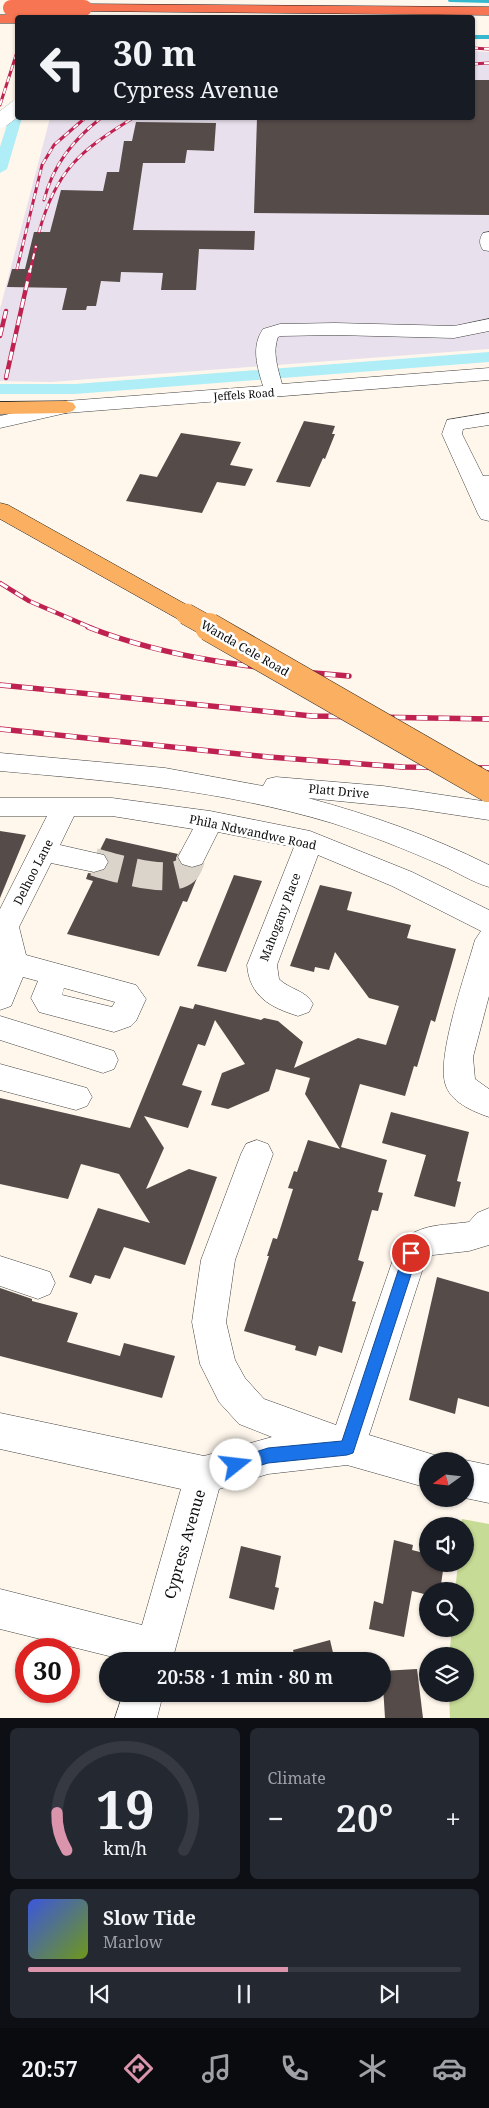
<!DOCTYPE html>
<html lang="en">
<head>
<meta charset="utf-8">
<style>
	body { margin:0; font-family:"Noto Serif",serif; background:#242831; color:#f1f3f6; height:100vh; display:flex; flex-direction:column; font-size:19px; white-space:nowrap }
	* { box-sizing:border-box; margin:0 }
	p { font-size:16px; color:#9ea1a6 }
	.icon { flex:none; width:28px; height:28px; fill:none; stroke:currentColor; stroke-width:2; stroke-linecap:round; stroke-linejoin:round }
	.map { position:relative; height:1718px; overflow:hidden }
	.side { display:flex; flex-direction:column; gap:10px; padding:10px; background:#0d0f14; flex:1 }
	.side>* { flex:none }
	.banner { position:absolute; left:15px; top:15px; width:460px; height:105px; border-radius:5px; box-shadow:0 1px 4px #0004; background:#171b24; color:#f1f3f6; overflow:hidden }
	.needle { width:32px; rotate:255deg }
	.tools { position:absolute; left:419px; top:1452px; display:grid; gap:10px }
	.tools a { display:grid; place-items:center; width:55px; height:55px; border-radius:50%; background:#171b24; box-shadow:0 1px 4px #0004; font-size:25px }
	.speed { position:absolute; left:15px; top:1638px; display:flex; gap:10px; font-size:25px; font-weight:700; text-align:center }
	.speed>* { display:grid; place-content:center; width:65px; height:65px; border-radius:50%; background:#171b24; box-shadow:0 1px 4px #0004; line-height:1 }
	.speed .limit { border:8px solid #d22; background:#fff; color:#111 }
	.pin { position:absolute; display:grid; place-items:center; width:42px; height:42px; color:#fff; margin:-21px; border:2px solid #fff; border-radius:50%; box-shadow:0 1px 5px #0007 }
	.me { position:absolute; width:55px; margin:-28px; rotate:74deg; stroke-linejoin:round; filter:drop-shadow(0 0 4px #0008) }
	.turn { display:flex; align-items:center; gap:18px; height:105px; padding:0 15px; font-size:22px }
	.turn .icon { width:65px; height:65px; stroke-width:2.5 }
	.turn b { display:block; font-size:35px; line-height:42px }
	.big { font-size:38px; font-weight:600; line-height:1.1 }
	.side .card { flex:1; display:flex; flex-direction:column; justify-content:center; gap:8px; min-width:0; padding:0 18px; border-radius:8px; background:#242831 }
	.side .dial { align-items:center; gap:0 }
	.dial svg { height:130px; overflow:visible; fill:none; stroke:#363941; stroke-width:7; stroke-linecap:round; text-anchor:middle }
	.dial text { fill:#f1f3f6; stroke:none }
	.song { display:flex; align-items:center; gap:15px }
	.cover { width:60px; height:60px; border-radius:8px; background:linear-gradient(135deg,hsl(230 70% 55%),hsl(80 70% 35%)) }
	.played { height:5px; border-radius:2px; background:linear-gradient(90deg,#da95ac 60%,#363941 60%) }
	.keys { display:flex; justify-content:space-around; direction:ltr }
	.heat { display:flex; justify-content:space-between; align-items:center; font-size:28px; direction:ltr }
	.side .tiles { flex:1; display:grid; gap:10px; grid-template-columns:1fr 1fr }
	.card:last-child { grid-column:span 2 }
	.trip { position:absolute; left:99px; top:1652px; width:292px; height:50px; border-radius:25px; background:#171b24; box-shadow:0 1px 4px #0004; font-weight:600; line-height:50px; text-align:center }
	.menu { display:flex; height:80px; justify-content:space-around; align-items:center; background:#090b0e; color:#9ea1a6 }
	.menu .icon { width:35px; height:35px }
	.menu .on { color:#da95ac }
	.menu b { font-size:22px; color:#f1f3f6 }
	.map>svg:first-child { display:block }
	.industrial { fill:#e8e0ec }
	.forest { fill:#c6db95 }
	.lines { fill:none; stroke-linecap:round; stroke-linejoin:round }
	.stream { stroke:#36b8cf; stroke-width:4 }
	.canal { fill:#b0eef7; fill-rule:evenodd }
	.building { fill:#554b49 }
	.minor-tunnel { stroke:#dbd4cb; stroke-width:28; stroke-dasharray:28 14; stroke-linecap:butt }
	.minor-casing { stroke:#404040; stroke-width:1 }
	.major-casing { stroke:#1e1e1e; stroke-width:1 }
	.highway-casing { stroke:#1e1e1e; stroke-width:1 }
	.minor { fill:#fff; fill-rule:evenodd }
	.major { fill:#fbaf60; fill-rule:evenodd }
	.highway { fill:#f77552; fill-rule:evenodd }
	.rail-far2-casing { stroke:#bf2251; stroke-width:3 }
	.rail-far1-casing { stroke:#bf2251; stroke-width:4.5 }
	.rail-casing { stroke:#bf2251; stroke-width:5.5 }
	.rail-far2 { stroke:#fff; stroke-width:2; stroke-dasharray:6; stroke-linecap:butt }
	.rail-far1 { stroke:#fff; stroke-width:3; stroke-dasharray:9; stroke-linecap:butt }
	.rail { stroke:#fff; stroke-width:4; stroke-dasharray:11; stroke-linecap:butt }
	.minor-bridge-casing { stroke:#404040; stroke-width:16; stroke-linecap:butt }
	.major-bridge-far1-casing { stroke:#1e1e1e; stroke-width:22; stroke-linecap:butt }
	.major-bridge-casing { stroke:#1e1e1e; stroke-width:29; stroke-linecap:butt }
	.highway-bridge-casing { stroke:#1e1e1e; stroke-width:16; stroke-linecap:butt }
	.minor-bridge { stroke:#fff; stroke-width:16 }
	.major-bridge-far1 { stroke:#fbaf60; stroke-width:21 }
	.major-bridge { stroke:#fbaf60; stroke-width:28 }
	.highway-bridge { stroke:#f77552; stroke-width:16 }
	.route { fill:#1a73e8; stroke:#114b97 }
	.labels { text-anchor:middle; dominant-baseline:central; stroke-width:5; stroke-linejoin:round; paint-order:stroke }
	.far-street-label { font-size:11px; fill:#0d0d0d; stroke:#fff }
	.street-label { font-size:12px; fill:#0d0d0d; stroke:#fff }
	.near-street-label { font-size:15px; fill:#0d0d0d; stroke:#fff }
</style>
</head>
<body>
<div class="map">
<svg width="489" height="1718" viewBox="0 0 489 1718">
	<rect width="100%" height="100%" fill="#fff7ec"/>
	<path class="industrial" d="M473 51 489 52V349L51 382 0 381V309L50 118H472Z"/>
	<path class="forest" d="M462 1519 489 1524V1718H450L449 1694H465V1656H449L452 1629H465V1591H455L458 1564H465V1526H461Z"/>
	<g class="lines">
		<g class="stream">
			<path d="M450 0 489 1"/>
			<path d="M472 37H489"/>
		</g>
		<g class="canal">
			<path d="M18 105V118H22L7 169 0 173V147L12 109Z"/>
			<path d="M489 352V362L75 394H0V384H75Z"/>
		</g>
	</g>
	<g class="building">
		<path d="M472 80H489V215L254 213 257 118H472Z"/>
		<path d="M136 122 216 123 214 151 187 150 185 163H143L133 230 255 231 254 250 199 249 196 290H161L163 273 121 272 120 282 101 281 96 306H87L86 310H62L67 288 7 287 12 269H25L34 232H50L61 190 103 191 107 172H119L124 141H132Z"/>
		<path d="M304 421 335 426 332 434H335L325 459 323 458 310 487 276 482Z"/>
		<path d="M181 433 241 442 230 465 253 469 245 486 217 482 202 513 126 501 140 474 157 477Z"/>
		<path d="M0 831 26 835 0 898Z"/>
		<path d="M106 838 178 854 176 858 180 865 191 869 202 866 187 902 183 901 159 956 67 934 93 881 86 879 88 873 95 874 105 871 110 863 106 854 99 852Z"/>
		<path d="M234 875 262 881 226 972 197 966Z"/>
		<path d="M320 885 352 892 347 910 411 925 407 938 456 949 435 1022 431 1020 417 1067 414 1066 405 1096 360 1084 341 1147 387 1160 378 1192 383 1193 378 1211 372 1210 358 1260 364 1262 352 1301 356 1302 342 1353 319 1346 316 1356 295 1350 296 1346 244 1331 269 1256H267L273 1238 277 1239 293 1189 288 1188 294 1171 297 1172 308 1140 340 1149 305 1094 310 1078 276 1069 269 1091 228 1109 211 1105 222 1073 245 1064 215 1020 205 1046 198 1044 182 1085 202 1091 188 1128 144 1116 164 1148 146 1189 189 1169 217 1177 185 1265 124 1247 110 1279 95 1275 91 1284 69 1277 98 1208 150 1223 119 1174 81 1164 68 1199 0 1184V1098L130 1128 180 1006 193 1009 195 1004 261 1020 264 1018 278 1021 303 1042 294 1068 358 1038 386 1045 399 1006 369 998 335 952 329 970 315 967 314 972 290 966Z"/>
		<path d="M391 1112 469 1132 457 1181 461 1182 455 1207 414 1196 426 1155 382 1143Z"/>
		<path d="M437 1277 489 1292V1407L458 1398 455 1414 409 1400Z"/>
		<path d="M0 1288 32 1299V1301L78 1313 67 1342 120 1356 124 1343 175 1356 162 1398 0 1356Z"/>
		<path d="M394 1540 413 1545 412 1550 428 1554V1564H444L440 1591H428V1595L412 1591 404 1637 369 1629 374 1601 383 1604Z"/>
		<path d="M241 1546 281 1556 275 1587 279 1588 274 1610 229 1598Z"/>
		<path d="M330 1640 335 1661H296L293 1650Z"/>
		<path d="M417 1669 423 1718H385L382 1671Z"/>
	</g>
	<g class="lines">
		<path class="minor-tunnel" d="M94 862C113 867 169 885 185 871 189 868 190 861 192 857"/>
		<g class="minor-casing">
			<g id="minor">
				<path d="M489 232V251L483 250C479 244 479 239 483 233Z"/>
				<path d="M489 319V331L454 338 335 335 281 336 278 337C272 352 278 369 282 384L489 368V380L66 413 0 428V416L66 401 263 386C257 366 251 347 263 329L280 324 335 323 454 326Z"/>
				<path d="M489 413V425L463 429 462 434 483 476H489V521L481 519 478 514 442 434 447 420Z"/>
				<path d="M0 753 165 768 263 786 267 779 276 777 383 786 489 802V820L410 808 308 798C371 815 431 836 489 865V887C472 882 457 872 441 865 405 849 369 835 332 823 221 790 114 781 0 771Z"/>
				<path d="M0 798H112L210 811 310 831 412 872 489 910V996L473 1057 475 1079 489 1089V1117C472 1111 450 1102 445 1083 437 1055 466 972 475 940L481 931 392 886 318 855 277 965 279 979C290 990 306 990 313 1004L309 1012 298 1016C270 1007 250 997 247 965L294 847 218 832 202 864 192 867 182 864 178 857 193 829 112 816H74L60 845 104 855 108 862 104 869 94 872 51 863 19 927 26 955 136 985 146 999 136 1021 131 1026 114 1032 39 1012 31 998 38 981 23 977 11 1006 0 1010V909L47 816H0ZM64 988 115 1002 112 1007 62 995Z"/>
				<path d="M0 1016 114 1051 118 1060 114 1069 103 1073 0 1040Z"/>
				<path d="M0 1064 87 1088 92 1097 87 1106 76 1110 0 1090Z"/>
				<path d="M257 1140 268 1144 273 1154 235 1260 226 1322 235 1360 245 1378 264 1399 336 1425 399 1242C424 1223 439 1226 469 1222L477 1213 489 1208V1245L469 1251 433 1255 425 1262 369 1435 441 1457 443 1461H428V1488L347 1465 268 1474 219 1489 172 1661H129L0 1629V1589L142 1625 181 1489 0 1449V1413L204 1456 272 1437 239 1424 219 1402 200 1364 192 1322 201 1260 241 1154 246 1144Z"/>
				<path d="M0 1256 50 1272 55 1283 50 1294 38 1299 0 1286Z"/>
				<path d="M465 1460 489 1465V1503L465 1498V1461H463Z"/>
				<path d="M123 1694H163L157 1718H115Z"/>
			</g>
		</g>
		<g class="major-casing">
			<g id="major">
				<path d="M66 401 73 403 76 407 73 411 66 413 0 414V402Z"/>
				<path d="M0 503 8 505 194 609 198 614 194 619 186 621 178 619 0 519Z"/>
			</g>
		</g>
		<g class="highway-casing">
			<g id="highway">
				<path d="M84 4 489 7V15L79 11 77 8 79 5Z"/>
				<path d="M0 15H18L24 18H18V23H0Z"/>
			</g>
		</g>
		<use href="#minor" class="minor"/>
		<use href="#major" class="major"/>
		<use href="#highway" class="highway"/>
		<g class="rail-far2-casing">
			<g id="rail-far2">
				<path d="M27 18 33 0"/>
				<path d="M472 48 489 49"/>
				<path d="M472 64 489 63"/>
				<path d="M0 105 18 49"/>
				<path d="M0 124 18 107"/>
				<path d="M44 200C53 165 73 140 101 118"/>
				<path d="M39 232C56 170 80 151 133 118"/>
				<path d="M17 269 42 165 54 145 85 118"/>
				<path d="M30 271 36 246"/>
			</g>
		</g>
		<g class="rail-far1-casing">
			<g id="rail-far1">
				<path d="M0 336 6 311"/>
				<path d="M6 378 30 270"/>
				<path d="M0 583 29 601 92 628"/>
			</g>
		</g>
		<g class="rail-casing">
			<g id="rail">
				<path d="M88 627C172 660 261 669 349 676"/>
				<path d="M0 685 312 716 489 719"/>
				<path d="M0 729 269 757 402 767 489 768"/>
			</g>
		</g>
		<use href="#rail-far2" class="rail-far2"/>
		<use href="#rail-far1" class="rail-far1"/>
		<use href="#rail" class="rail"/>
		<g class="minor-bridge-casing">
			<path id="minor-bridge" d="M1 120 18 107"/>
		</g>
		<g class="major-bridge-far1-casing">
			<path id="major-bridge-far1" d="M186 614 211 628"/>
		</g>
		<g class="major-bridge-casing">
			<path id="major-bridge" d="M209 627 489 788"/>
		</g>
		<g class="highway-bridge-casing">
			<path id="highway-bridge" d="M11 8H84"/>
		</g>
		<use href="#minor-bridge" class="minor-bridge"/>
		<use href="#major-bridge-far1" class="major-bridge-far1"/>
		<use href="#major-bridge" class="major-bridge"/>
		<use href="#highway-bridge" class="highway-bridge"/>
	</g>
	<path class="route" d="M411 1247 416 1248 418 1253 353 1453 347 1455 268 1463 236 1473 231 1471 228 1465 231 1460 268 1448 342 1441 404 1253 406 1248Z"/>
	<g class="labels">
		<g class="far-street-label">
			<text transform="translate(244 394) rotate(-4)">Jeffels Road</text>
		</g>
		<g class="street-label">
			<text transform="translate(245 648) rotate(30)">Wanda Cele Road</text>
			<text transform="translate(339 791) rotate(5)">Platt Drive</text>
			<text transform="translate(253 832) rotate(12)">Phila Ndwandwe Road</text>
			<text transform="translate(33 872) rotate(-63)">Delhoo Lane</text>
			<text transform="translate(280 917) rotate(-69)">Mahogany Place</text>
		</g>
		<g class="near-street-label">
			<text transform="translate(184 1544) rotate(-74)">Cypress Avenue</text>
		</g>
	</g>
</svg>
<div class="tools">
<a><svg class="needle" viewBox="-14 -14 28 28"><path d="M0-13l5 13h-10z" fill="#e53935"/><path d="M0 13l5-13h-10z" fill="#9ea1a6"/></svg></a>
<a><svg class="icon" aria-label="sound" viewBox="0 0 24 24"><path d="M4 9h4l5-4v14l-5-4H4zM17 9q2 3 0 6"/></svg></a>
<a><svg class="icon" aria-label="search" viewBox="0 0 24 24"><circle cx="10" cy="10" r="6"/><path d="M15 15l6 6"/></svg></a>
<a><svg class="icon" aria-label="layers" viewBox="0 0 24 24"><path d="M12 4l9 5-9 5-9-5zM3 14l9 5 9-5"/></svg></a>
</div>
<div class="speed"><div class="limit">30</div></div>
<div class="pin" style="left:411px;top:1253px;background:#d93025"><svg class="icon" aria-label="arrive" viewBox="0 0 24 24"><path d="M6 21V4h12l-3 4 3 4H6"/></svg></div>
<svg class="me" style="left:236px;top:1465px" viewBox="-20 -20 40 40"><circle r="19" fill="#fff"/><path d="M0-13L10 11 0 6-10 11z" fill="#1a73e8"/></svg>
<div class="trip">20:58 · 1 min · 80 m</div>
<div class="banner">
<div class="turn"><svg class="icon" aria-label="left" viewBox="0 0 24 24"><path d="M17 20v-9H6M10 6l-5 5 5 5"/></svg><div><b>30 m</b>Cypress Avenue</div></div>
</div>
</div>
<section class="side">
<div class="tiles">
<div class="card dial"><svg viewBox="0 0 100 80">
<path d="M14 69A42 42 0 1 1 86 69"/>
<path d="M14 69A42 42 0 0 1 8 46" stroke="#da95ac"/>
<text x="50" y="56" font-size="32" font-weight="700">19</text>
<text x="50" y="72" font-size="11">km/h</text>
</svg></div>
<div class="card"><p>Climate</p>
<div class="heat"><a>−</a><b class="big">20°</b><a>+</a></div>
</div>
<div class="card">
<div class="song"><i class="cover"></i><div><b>Slow Tide</b><p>Marlow</p></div></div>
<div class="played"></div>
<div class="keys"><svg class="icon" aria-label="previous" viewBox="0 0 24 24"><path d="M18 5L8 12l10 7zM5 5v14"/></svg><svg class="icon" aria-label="pause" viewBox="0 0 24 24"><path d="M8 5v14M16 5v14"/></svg><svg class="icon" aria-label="next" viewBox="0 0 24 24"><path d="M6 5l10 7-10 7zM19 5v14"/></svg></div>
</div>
</div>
</section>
<nav class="menu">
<b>20:57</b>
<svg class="icon on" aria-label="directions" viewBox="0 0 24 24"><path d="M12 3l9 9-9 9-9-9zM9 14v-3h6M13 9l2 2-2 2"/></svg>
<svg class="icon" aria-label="music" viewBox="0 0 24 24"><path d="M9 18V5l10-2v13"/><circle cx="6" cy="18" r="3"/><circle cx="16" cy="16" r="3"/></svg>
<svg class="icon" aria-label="phone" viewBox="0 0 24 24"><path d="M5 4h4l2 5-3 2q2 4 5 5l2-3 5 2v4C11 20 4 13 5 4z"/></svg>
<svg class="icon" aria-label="climate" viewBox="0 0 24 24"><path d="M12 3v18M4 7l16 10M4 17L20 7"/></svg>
<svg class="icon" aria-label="car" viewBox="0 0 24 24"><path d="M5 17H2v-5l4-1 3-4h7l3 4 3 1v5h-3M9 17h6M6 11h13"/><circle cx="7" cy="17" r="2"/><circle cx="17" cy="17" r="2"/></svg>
</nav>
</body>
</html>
